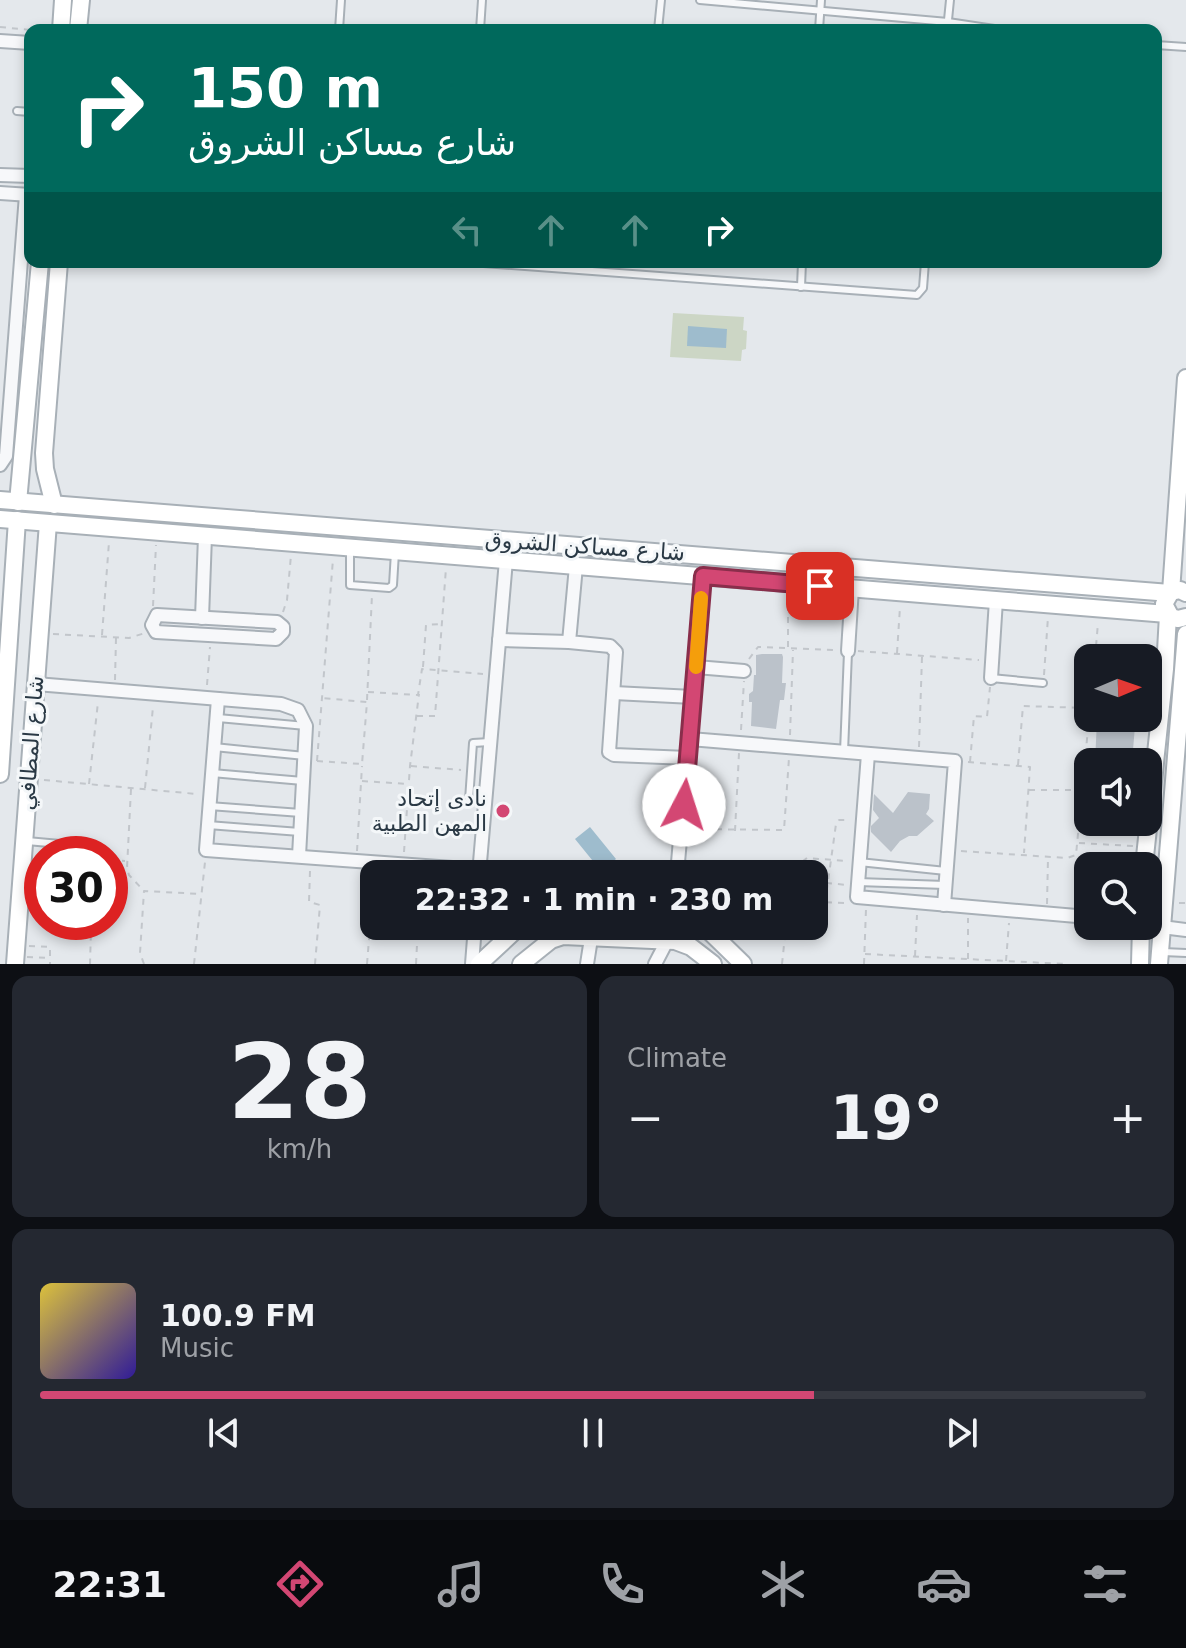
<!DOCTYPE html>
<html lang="en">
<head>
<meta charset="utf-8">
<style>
	body { margin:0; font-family:"DejaVu Sans","Noto Sans Arabic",sans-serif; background:#242831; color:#f1f3f6; height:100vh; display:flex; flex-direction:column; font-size:30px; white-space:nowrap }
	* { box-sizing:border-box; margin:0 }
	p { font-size:26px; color:#9ea1a6 }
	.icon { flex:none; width:44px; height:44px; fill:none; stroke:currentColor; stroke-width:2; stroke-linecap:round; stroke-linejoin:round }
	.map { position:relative; height:964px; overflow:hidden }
	.drawer { display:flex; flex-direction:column; gap:12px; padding:12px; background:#0d0f14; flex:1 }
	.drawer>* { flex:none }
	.banner { position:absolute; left:24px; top:24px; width:1138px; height:244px; border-radius:16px; box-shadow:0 4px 12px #0003; background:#00695c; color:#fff; overflow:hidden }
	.needle { width:52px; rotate:88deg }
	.tools { position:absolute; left:1074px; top:644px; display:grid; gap:16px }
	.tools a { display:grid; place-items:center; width:88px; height:88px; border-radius:16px; background:#171b24; box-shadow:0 4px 12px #0003; font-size:40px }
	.speed { position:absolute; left:24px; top:836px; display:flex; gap:16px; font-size:40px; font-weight:700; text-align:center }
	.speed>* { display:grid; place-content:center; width:104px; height:104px; border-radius:50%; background:#171b24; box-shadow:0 4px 12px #0003; line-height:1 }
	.speed .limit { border:12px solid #d22; background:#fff; color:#111 }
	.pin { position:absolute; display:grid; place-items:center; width:68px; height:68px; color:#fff; margin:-34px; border-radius:16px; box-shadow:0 4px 12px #0006 }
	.me { position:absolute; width:88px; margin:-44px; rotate:5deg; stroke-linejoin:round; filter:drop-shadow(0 0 6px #0008) }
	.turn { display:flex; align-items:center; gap:28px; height:168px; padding:0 32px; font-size:36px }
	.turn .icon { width:104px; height:104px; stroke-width:2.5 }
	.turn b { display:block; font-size:56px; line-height:68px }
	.lanes { display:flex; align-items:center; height:76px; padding:0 32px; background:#0003; justify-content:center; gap:40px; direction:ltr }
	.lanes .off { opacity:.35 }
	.big { font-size:60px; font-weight:700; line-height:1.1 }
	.drawer .tile { flex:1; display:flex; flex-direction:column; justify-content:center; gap:12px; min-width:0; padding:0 28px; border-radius:16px; background:#242831 }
	.drawer .dial { align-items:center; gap:0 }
	.dial b { font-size:104px; line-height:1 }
	.song { display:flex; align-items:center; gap:24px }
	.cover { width:96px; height:96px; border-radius:12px; background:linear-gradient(135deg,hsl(50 70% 55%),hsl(250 70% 35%)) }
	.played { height:8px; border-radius:4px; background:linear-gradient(90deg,#d34773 70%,#363941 70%) }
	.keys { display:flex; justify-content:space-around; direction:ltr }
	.heat { display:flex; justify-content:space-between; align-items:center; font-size:44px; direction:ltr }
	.drawer .tiles { flex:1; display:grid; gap:12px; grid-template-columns:1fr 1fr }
	.tile:last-child { grid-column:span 2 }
	.trip { position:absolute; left:360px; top:860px; width:468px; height:80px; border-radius:16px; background:#171b24; box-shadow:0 4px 12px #0003; font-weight:700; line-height:80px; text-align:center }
	.menu { display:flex; height:128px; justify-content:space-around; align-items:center; background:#090b0e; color:#9ea1a6 }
	.menu .icon { width:56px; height:56px }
	.menu .on { color:#d34773 }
	.menu b { font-size:36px; color:#f1f3f6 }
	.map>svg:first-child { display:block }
	.green { fill:#ccd6c5 }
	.water { fill:#9ebccd }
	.building { fill:#bbc2ca }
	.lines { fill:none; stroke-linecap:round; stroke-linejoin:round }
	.lane-casing { stroke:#a8b0b7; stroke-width:10 }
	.street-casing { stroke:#a8b0b7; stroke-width:16 }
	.secondary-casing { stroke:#a8b0b7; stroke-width:20 }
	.path { stroke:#c2c6cb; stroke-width:2; stroke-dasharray:6 6; stroke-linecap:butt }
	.lane { stroke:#f7f8fa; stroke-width:6 }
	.street { stroke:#f7f8fa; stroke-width:12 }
	.secondary { stroke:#fff; stroke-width:16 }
	.route-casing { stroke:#892e4b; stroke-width:20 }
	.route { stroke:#d34773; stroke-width:14 }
	.slow { stroke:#f59e0b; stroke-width:14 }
	.poi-dot { fill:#d34773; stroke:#f4f7f9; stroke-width:3 }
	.labels { text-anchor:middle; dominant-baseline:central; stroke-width:6; stroke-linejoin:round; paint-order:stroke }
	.street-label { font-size:22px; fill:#2a3945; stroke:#f4f7f9 }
	.poi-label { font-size:22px; fill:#2a3945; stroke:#f4f7f9; text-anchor:end }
</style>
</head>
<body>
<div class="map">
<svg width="1186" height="964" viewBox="0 0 1186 964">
	<rect width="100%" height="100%" fill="#e4e8ec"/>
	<path class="green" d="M673 313 744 317 743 330 747 331 746 349 742 350 741 361 670 357Z"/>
	<g class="water">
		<path d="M688 326 727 329 726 348 687 346Z"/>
		<path d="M590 827 616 859 601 871 575 839Z"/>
	</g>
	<g class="building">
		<path d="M762 654H782L783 657 782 683H786L784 700H780L776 729 751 726 752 702H749V694L753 691 754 675H756V655Z"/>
		<path d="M1110 718H1132L1131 725 1135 726 1132 762H1095L1097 720 1110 721Z"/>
		<path d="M908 792 930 794 929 809 926 814 934 821 917 836H909L900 841 891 852 871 832V826L879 818 873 810 874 794 893 813Z"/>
		<path d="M1092 822H1127V836H1091Z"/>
	</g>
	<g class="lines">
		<g class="lane-casing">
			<g id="lane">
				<path d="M700 0 948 22 1001 30"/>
				<path d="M339 30 341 0"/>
				<path d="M480 30 482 0"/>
				<path d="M658 30 661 0"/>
				<path d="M819 30 821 0"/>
				<path d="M947 30 950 0"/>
				<path d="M1156 45 1186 47"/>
				<path d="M17 111 30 112"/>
				<path d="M470 262 917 295 923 288 925 262"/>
				<path d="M801 287 802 262"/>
				<path d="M350 551V585L389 588 393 585 395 552"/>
				<path d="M991 678 1043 683"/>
				<path d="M218 718 306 726"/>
				<path d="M214 747 305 756"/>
				<path d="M844 752 848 652"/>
				<path d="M212 773 303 781"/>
				<path d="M485 802 469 800 473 743 490 742"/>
				<path d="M209 806 301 813"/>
				<path d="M208 825 300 832"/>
				<path d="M27 841 82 846"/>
				<path d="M859 862 946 871"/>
				<path d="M858 882 945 885"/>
				<path d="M1163 952 1186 953"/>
			</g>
		</g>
		<g class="street-casing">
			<g id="street">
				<path d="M0 41 30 43"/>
				<path d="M0 175 30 176"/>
				<path d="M0 193 30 195"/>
				<path d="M0 465 6 456 26 195"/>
				<path d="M576 566 569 642 610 646 616 652 609 752 614 755 688 758"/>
				<path d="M157 615 277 622 283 627V632L276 639 156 632 152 625Z"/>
				<path d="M202 618 205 536"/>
				<path d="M499 640 569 642"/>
				<path d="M848 651 852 588"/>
				<path d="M696 667 744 671"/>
				<path d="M991 678 996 600"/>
				<path d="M36 684 281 704 298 710 306 726 299 856"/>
				<path d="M614 693 693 697"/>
				<path d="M218 699 206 850 480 870"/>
				<path d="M690 739 955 761 944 905"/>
				<path d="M868 754 857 897 1088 917"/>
				<path d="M479 874 506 560"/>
				<path d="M677 874 703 576"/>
				<path d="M1162 927 1186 930"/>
				<path d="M472 964 475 926"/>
				<path d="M587 964 593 926"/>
				<path d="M655 964 668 939"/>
			</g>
		</g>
		<g class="secondary-casing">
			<g id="secondary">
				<path d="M61 30 63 0"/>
				<path d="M78 30 81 0"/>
				<path d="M0 500 1170 593"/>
				<path d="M18 502 40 262"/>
				<path d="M54 505 45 469 44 453 59 262"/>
				<path d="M0 519 1167 614"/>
				<path d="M1171 592 1186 378"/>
				<path d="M1186 593 1180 590 1171 592 1164 604 1171 617 1178 619 1186 617"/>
				<path d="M0 774 17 520"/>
				<path d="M1144 866 1165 669 1168 615"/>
				<path d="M704 926 743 964"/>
				<path d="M15 964 48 523"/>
				<path d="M479 964 520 926"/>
				<path d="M521 964 551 940 563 936 675 941 691 947 713 964"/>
				<path d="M1140 964 1141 926"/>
				<path d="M1159 964 1186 634"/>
			</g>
		</g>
		<g class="path">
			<path d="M0 27 31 30"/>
			<path d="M153 606 156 545"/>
			<path d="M283 612 287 600 291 555"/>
			<path d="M53 634 129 638 145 633"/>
			<path d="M102 635 109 542"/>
			<path d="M788 647V597"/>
			<path d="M858 651 979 660"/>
			<path d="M897 653 900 607"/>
			<path d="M1095 658 1098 623"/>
			<path d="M749 659 758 647 836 650"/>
			<path d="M423 667 426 625 441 624"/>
			<path d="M1044 675 1048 617"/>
			<path d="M115 680 116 638"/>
			<path d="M207 685 210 647"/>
			<path d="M368 692 418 695 422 669 483 674"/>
			<path d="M367 700 372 595"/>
			<path d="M417 716H435L446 568"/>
			<path d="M741 730 744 681"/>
			<path d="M790 735 793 650"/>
			<path d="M919 747 922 657"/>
			<path d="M317 761 333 559"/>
			<path d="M317 761 362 764 367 702 321 698"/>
			<path d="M968 762 1030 767 1024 853"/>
			<path d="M970 762 974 716 987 717 990 687"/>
			<path d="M1018 765 1023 706 1088 708"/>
			<path d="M411 766 461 770"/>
			<path d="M44 780 197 794"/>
			<path d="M362 781 408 784"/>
			<path d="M89 784 98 702"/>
			<path d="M145 788 153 707"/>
			<path d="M131 789 127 868 129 875 144 891"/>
			<path d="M1029 790H1088"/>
			<path d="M692 829 784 830 789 758"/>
			<path d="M735 831 739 753"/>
			<path d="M1079 843 1133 846"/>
			<path d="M357 851 362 766"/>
			<path d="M961 851 1067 858 1076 855 1089 718"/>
			<path d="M404 852 410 766 419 694"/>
			<path d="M110 860 125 861"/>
			<path d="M310 871 309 902 320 905 315 964"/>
			<path d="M802 874 803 861 807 858 847 861"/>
			<path d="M814 882 848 885"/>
			<path d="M814 902 848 903"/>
			<path d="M825 903 836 824 839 820H849"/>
			<path d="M1179 903H1186"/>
			<path d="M1047 904 1048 858"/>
			<path d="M76 922 78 927 91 929 90 964"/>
			<path d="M735 938 738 926"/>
			<path d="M29 946 50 947V964"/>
			<path d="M865 954 1066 964"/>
			<path d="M915 956 917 915"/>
			<path d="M27 957 49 958"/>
			<path d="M968 959V918"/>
			<path d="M1006 961 1009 923"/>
			<path d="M144 964 140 953 144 891 201 894"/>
			<path d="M194 964 205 862"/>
			<path d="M367 964 374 878"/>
			<path d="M416 964 418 926"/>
			<path d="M782 964 786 926"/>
			<path d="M864 964 866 909"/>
		</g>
		<use href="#lane" class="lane"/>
		<use href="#street" class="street"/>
		<use href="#secondary" class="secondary"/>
	</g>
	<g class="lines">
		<g class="route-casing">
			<path id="route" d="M684 805 703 576 820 586"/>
		</g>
		<use href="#route" class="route"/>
		<path class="slow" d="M696 667 701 598"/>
	</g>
	<circle class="poi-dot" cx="503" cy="811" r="8"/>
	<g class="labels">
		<g class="street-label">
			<text transform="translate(585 546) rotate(4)">شارع مساكن الشروق</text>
			<text transform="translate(31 743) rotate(-86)">شارع المطافي</text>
		</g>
		<g class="poi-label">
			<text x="487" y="798">نادى إتحاد<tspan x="487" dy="25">المهن الطبية</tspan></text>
		</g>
	</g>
</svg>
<div class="tools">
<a><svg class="needle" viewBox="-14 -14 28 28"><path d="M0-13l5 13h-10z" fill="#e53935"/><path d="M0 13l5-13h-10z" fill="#9ea1a6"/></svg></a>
<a><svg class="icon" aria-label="sound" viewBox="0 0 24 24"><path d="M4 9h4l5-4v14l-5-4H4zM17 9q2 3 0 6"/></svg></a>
<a><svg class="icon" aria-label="search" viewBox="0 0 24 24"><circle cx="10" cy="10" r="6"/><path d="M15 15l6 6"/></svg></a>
</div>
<div class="speed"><div class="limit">30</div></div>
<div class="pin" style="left:820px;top:586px;background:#d93025"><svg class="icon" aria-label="arrive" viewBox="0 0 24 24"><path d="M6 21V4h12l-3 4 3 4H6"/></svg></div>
<svg class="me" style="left:684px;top:805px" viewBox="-20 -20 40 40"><circle r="19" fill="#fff"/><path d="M0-13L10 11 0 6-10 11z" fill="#d34773"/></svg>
<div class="trip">22:32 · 1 min · 230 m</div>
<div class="banner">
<div class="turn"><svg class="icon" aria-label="right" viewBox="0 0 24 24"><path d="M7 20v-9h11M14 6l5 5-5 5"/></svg><div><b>150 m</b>شارع مساكن الشروق</div></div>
<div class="lanes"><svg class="icon off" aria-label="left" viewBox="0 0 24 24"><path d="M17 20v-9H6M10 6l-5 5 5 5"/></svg><svg class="icon off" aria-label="ahead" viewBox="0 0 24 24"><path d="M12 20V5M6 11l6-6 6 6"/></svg><svg class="icon off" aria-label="ahead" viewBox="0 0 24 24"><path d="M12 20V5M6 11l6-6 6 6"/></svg><svg class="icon" aria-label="right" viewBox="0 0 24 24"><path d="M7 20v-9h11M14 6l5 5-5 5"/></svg></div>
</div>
</div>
<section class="drawer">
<div class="tiles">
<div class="tile dial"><b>28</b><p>km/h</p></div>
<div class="tile"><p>Climate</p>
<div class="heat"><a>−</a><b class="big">19°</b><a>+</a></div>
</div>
<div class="tile">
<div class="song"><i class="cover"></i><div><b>100.9 FM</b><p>Music</p></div></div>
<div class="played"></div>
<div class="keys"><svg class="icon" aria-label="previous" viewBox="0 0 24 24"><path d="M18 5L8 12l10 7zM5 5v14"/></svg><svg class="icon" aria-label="pause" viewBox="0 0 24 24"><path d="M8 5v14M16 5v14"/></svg><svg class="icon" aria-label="next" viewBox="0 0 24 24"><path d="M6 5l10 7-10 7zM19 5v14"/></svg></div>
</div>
</div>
</section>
<nav class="menu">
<b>22:31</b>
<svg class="icon on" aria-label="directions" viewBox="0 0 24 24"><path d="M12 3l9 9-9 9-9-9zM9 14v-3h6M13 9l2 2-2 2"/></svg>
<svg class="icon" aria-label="music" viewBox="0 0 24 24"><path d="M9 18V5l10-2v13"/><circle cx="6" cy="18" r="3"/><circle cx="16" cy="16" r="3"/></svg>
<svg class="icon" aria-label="phone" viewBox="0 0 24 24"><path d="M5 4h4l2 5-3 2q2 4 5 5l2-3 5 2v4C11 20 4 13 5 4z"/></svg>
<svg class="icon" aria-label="climate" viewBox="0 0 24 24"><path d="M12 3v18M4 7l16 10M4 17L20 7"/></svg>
<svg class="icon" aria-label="car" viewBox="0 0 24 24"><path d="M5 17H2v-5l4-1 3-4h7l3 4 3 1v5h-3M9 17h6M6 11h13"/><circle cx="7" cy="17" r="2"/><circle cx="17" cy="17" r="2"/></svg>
<svg class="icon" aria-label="filters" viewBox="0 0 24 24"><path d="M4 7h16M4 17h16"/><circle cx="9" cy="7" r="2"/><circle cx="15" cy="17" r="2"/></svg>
</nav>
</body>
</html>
